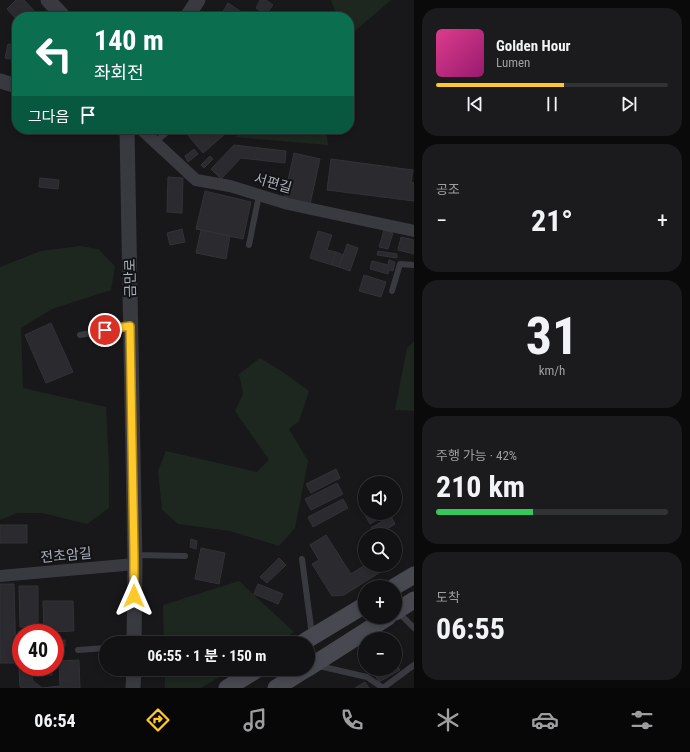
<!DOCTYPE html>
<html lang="ko">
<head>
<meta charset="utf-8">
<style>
	body { margin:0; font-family:"Roboto Condensed","Noto Sans KR",sans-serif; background:#1b1b1d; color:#f1f3f6; height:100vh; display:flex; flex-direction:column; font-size:15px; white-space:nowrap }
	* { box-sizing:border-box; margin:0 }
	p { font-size:13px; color:#9c9ea0 }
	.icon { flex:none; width:22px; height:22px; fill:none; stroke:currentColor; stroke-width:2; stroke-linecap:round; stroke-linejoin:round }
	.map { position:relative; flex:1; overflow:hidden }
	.sheet { display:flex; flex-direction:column; gap:8px; padding:8px; background:#0a0a0b; width:276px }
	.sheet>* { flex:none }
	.banner { position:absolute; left:12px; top:12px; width:342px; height:122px; border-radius:16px; box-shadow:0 2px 6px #0003,0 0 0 1px #313234; background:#0b6e4f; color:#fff; overflow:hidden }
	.controls { position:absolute; left:358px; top:476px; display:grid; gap:8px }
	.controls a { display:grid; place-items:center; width:44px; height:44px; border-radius:50%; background:#121214; box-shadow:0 2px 6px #0003,0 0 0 1px #313234; font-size:20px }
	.speed { position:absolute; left:12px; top:624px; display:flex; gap:8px; font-size:20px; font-weight:700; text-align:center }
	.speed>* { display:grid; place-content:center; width:52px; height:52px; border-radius:50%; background:#121214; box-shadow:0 2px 6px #0003,0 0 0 1px #313234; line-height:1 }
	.speed .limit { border:6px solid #d22; background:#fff; color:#111 }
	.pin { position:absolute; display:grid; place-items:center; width:34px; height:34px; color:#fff; margin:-17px; border:2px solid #fff; border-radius:50%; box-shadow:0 1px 4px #0007 }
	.me { position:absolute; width:44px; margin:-22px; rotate:0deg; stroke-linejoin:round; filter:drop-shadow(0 0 3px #0008) }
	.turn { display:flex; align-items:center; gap:14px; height:84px; padding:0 16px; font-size:18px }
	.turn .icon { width:52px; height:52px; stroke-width:2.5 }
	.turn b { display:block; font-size:28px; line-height:34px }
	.then { display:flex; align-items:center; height:38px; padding:0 16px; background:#0003; gap:8px; font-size:15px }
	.big { font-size:30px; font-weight:700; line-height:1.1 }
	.sheet .tile { flex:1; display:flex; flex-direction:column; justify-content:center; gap:6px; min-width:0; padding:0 14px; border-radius:16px; background:#1b1b1d }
	.sheet .dial { align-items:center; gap:0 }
	.dial b { font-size:52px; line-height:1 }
	.song { display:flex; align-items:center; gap:12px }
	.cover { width:48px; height:48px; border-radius:6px; background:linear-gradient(135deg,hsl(330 70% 55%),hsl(320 70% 35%)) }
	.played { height:4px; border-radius:2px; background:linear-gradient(90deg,#ffc92c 55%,#313234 55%) }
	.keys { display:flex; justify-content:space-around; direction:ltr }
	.heat { display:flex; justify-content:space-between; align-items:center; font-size:22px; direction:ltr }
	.charge { height:6px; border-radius:3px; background:linear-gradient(90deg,#34c759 42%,#313234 0) }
	.trip { position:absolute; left:99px; top:636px; width:216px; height:40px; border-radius:20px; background:#121214; box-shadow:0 2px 6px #0003,0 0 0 1px #313234; font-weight:700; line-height:40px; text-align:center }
	.tab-bar { display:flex; height:64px; justify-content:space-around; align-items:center; background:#070708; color:#9c9ea0 }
	.tab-bar .icon { width:28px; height:28px }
	.tab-bar .active { color:#ffc92c }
	.tab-bar b { font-size:18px; color:#f1f3f6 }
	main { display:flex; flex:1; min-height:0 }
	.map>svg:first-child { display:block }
	.green { fill:#1e2620 }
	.building { fill:#2b2b2f; stroke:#323237 }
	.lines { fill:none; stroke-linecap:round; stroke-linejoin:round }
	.service { stroke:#393940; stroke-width:6 }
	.minor { stroke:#393940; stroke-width:12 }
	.tertiary { stroke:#393940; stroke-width:15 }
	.secondary { stroke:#474850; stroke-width:17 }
	.route-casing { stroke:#a6831d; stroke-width:10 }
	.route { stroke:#ffc92c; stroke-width:7 }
	.labels { text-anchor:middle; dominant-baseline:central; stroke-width:4; stroke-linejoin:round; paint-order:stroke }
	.street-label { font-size:14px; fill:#a9aebb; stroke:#131316 }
</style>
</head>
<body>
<main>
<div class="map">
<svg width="414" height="688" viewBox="0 0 414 688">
	<rect width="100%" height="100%" fill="#18181b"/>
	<g class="green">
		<path d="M331 0H391L349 36V17H337Z"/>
		<path d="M245 129H326L328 145 235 137Z"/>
		<path d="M80 246 98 249 115 266 111 290 52 309 21 328 23 388 106 407 109 467V508L87 524 42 513H17L0 520V267L41 251Z"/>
		<path d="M414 342V411L395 410 407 348Z"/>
		<path d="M260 358 283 372 309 391 299 421 289 429 308 461 295 528 279 546 230 531 178 524 162 510 158 471 166 451 257 472 269 460 235 411 243 394 239 374Z"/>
		<path d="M239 581 294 632 275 643H164L163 605Z"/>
		<path d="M165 669H232L201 688H165Z"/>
	</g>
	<g class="building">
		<path d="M16 0H24L38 15 36 17H17V20L7 9Z"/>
		<path d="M260 0H266L273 5 266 14 256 8Z"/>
		<path d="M228 3 249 17H220Z"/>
		<path d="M8 44 17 46V60L5 58Z"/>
		<path d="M193 129H231L203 153 187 134Z"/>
		<path d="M234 145 286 151 285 163 241 158 221 179 211 169Z"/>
		<path d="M194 149 198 154 188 162 185 156Z"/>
		<path d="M294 153 320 159 310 204 284 198Z"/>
		<path d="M210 156 213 159 204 168 201 165Z"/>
		<path d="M331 159 413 170 411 182 414 183V201L327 190Z"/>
		<path d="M168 177 183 178 182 213 167 212Z"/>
		<path d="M40 178 59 180 58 189 39 187Z"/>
		<path d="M205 191 251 202 243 239 196 229Z"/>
		<path d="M182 229 185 242 170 245 167 233Z"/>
		<path d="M201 230 230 236 226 259 196 253Z"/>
		<path d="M384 230 393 233 388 249 379 247Z"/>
		<path d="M318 231 332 235 327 250 336 252 332 265 310 258Z"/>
		<path d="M401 237 414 240V254L398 250Z"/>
		<path d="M347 244 358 248 350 271 339 267Z"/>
		<path d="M378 251 397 254V258L377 255Z"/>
		<path d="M336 252 343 255 339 267 332 265Z"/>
		<path d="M389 260 395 262 393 271 389 270 388 274 370 269 372 261 388 265Z"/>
		<path d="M364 275 386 282 381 297 359 291Z"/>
		<path d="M51 323 73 372 46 383 25 335Z"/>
		<path d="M336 469 340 478 311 493 306 484Z"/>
		<path d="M337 483 343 494 311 510 305 499Z"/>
		<path d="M343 499 348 508 313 527 308 517Z"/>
		<path d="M365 506V513H388L370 524 361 508Z"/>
		<path d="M391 516 395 524 384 531 387 535H375L371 528Z"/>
		<rect x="0" y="525" width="27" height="18"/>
		<path d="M326 535 351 574 365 565H389L390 566 344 595 332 596 312 564 319 560 310 545Z"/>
		<path d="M191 539 197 541 196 549 190 547Z"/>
		<path d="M201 548 225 553 219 584 195 579Z"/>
		<path d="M279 558 286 565 267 583 260 577Z"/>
		<path d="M0 584H14L16 663H0Z"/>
		<path d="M258 584 283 594 278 604 254 594Z"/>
		<path d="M19 586H38V627H20Z"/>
		<path d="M43 601H73L74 631 44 632Z"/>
		<path d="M65 640V646L55 647V641Z"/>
		<path d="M79 660 80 688H60L59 661Z"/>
		<path d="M395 662 400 670 379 682 373 672 378 669H395Z"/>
		<path d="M38 667H52V675L38 674Z"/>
		<path d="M30 668 33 681 42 688 59 686 60 688H23L20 687 19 669Z"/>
		<path d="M365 682 369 688H355Z"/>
	</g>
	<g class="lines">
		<g class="service">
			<path d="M155 142 171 129"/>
			<path d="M249 245 259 195"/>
			<path d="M392 291 400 264 414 265"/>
			<path d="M80 335 130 326"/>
			<path d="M134 555 185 556"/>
			<path d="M302 559 312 635"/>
			<path d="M398 612 414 628"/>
			<path d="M78 650 106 648"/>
			<path d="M319 666 367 677 383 688 414 665"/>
		</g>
		<g class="minor">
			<path d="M141 129 196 180 230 186 288 204 414 231"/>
			<path d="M0 576 135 564"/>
		</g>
		<g class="tertiary">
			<path d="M48 0 64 17"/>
			<path d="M187 17 198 0"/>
			<path d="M0 81 17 86"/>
			<path d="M127 129 135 564 134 643"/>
			<path d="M133 688 134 669"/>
		</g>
		<g class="secondary">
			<path d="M394 587 414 575"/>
			<path d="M395 612 414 600"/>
			<path d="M302 643 365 605"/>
			<path d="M308 668 388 617"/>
			<path d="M227 688 258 669"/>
			<path d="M276 688 306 669"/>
		</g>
	</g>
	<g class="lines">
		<g class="route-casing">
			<path id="route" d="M105 330 130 326 134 555V596"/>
		</g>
		<use href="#route" class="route"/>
	</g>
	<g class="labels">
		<g class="street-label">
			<text transform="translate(273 183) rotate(16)">서편길</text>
			<text transform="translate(130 278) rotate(-91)">금만로</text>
			<text transform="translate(66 555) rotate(-5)">전초암길</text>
		</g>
	</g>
</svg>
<div class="controls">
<a><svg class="icon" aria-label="sound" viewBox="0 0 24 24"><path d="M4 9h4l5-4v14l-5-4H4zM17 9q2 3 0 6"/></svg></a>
<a><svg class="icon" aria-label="search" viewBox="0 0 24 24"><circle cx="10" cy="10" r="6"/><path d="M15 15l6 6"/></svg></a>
<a>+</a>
<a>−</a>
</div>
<div class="speed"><div class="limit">40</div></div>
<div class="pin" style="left:105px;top:330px;background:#d93025"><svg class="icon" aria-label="arrive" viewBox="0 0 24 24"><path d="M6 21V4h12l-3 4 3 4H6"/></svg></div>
<svg class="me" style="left:134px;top:596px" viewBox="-20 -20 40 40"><path d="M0-17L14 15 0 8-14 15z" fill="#ffc92c" stroke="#fff" stroke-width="4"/></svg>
<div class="trip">06:55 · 1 분 · 150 m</div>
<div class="banner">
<div class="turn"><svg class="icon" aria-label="left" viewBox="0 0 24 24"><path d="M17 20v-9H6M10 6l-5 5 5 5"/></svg><div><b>140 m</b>좌회전</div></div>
<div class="then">그다음<svg class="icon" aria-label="arrive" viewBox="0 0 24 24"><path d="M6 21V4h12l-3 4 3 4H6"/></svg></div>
</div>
</div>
<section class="sheet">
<div class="tile">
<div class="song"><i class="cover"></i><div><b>Golden Hour</b><p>Lumen</p></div></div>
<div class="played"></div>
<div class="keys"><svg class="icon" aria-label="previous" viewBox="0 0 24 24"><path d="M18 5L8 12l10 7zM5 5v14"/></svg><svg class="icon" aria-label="pause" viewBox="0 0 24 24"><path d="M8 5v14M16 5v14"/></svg><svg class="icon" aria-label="next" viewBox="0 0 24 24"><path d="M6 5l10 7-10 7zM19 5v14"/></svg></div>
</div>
<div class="tile"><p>공조</p>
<div class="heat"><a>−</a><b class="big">21°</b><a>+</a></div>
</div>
<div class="tile dial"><b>31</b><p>km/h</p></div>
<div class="tile"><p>주행 가능 · 42%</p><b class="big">210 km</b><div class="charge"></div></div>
<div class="tile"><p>도착</p><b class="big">06:55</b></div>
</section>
</main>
<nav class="tab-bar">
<b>06:54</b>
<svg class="icon active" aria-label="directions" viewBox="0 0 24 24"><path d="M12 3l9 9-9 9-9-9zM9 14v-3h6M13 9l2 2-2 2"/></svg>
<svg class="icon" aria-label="music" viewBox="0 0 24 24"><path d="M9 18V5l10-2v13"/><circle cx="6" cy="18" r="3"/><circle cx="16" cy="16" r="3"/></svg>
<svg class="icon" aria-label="phone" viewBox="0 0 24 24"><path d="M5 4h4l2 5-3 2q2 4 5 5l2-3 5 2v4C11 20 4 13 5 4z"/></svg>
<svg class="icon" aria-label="climate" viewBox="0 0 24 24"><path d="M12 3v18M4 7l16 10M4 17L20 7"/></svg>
<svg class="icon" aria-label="car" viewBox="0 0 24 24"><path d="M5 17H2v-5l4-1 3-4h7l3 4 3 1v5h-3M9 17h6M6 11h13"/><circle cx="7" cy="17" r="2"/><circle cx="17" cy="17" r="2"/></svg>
<svg class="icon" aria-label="filters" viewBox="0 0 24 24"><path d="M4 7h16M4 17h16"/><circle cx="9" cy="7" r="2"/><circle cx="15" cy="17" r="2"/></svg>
</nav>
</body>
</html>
